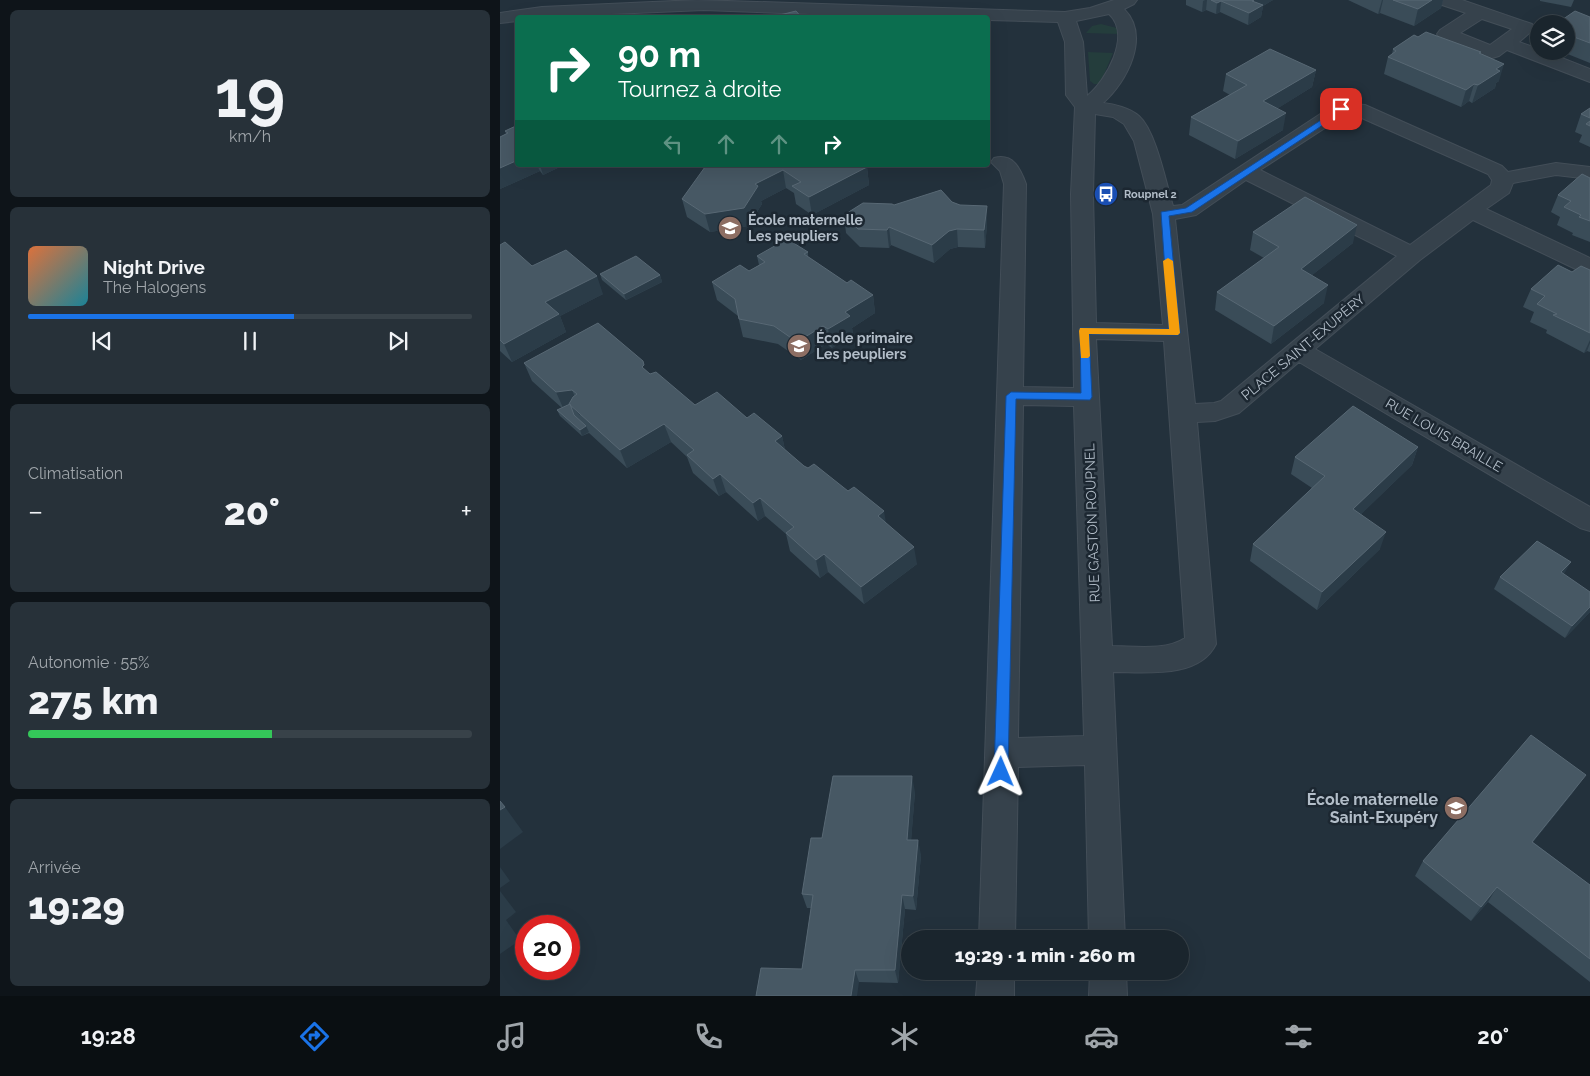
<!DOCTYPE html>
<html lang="fr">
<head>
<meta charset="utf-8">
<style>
	body { margin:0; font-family:Raleway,sans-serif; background:#273139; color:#f1f3f6; height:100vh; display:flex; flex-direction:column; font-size:19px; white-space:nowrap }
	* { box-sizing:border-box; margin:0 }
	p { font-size:16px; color:#9fa5aa }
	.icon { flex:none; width:28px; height:28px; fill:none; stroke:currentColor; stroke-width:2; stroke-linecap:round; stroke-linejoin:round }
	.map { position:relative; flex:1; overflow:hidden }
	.drawer { display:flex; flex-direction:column; gap:10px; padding:10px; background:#0e1419; width:500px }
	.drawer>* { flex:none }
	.hud { position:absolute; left:15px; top:15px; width:475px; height:152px; border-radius:5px; box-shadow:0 5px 20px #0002,0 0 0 1px #384249; background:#0b6e4f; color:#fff; overflow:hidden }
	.buttons { position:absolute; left:1030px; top:15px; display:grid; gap:10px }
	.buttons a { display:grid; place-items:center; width:45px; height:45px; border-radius:50%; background:#1a252d; box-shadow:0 5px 20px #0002,0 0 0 1px #384249; font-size:25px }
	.speed { position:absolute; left:15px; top:915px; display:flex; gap:10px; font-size:25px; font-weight:700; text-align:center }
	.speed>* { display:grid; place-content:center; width:65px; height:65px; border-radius:50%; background:#1a252d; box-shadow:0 5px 20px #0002,0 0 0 1px #384249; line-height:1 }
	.speed .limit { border:8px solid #d22; background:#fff; color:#111 }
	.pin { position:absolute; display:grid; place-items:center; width:42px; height:42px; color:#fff; margin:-21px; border-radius:10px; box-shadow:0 2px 8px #0006 }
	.me { position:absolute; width:55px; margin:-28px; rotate:1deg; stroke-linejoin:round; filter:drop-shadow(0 0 4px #0008) }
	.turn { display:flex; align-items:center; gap:18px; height:105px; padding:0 20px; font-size:22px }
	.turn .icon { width:65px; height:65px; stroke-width:2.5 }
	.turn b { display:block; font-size:35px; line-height:42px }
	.lanes { display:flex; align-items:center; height:48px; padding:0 20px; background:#0003; justify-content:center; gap:25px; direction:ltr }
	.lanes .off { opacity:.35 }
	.big { font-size:38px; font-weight:800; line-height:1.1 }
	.drawer .tile { flex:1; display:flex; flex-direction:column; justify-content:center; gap:8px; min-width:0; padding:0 18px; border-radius:8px; background:#273139 }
	.drawer .dial { align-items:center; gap:0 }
	.dial b { font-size:65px; line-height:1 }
	.song { display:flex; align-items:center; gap:15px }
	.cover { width:60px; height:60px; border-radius:8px; background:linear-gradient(135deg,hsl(20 70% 55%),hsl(190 70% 35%)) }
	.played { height:5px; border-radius:2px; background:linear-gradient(90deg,#1a73e8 60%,#384249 60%) }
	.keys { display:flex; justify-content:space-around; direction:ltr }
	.heat { display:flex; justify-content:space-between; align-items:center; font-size:28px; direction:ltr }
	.charge { height:8px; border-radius:4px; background:linear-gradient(90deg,#34c759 55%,#384249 0) }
	.trip { position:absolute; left:401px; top:930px; width:288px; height:50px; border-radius:25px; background:#1a252d; box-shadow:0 5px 20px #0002,0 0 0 1px #384249; font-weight:800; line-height:50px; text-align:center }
	.tabs { display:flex; height:80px; justify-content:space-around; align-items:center; background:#0a0f12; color:#9fa5aa }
	.tabs .icon { width:35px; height:35px }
	.tabs .current { color:#1a73e8 }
	.tabs b { font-size:22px; color:#f1f3f6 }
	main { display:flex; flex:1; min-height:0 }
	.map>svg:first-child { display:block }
	.green { fill:#243d3c }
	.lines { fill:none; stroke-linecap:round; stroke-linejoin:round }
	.minor-casing { stroke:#434e58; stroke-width:2 }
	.minor { fill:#36424c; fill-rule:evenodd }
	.wall { fill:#3a4c58 }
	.shaded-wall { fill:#2b3c48 }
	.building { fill:#475864; stroke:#586874 }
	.route { fill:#1a73e8; stroke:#114b97 }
	.slow { fill:#f59e0b }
	.labels { text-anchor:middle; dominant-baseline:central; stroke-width:5; stroke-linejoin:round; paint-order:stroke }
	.far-poi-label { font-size:11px; font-weight:bold; fill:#b2bdc8; stroke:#1c2731; text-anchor:start }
	.poi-label { font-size:14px; font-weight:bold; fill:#b2bdc8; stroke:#1c2731; text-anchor:start }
	.street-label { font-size:14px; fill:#b2bdc8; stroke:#1c2731 }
	.near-poi-label { font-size:16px; font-weight:bold; fill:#b2bdc8; stroke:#1c2731; text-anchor:end }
</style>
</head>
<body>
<main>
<section class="drawer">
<div class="tile dial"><b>19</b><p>km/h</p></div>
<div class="tile">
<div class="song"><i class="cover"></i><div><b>Night Drive</b><p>The Halogens</p></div></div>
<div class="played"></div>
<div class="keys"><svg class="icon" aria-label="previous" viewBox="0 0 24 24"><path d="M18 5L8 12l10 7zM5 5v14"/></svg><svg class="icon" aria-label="pause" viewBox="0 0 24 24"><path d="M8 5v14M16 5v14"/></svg><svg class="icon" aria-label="next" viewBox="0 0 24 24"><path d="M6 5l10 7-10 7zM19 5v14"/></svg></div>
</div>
<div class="tile"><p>Climatisation</p>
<div class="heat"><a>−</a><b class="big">20°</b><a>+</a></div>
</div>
<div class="tile"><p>Autonomie · 55%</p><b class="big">275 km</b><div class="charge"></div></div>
<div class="tile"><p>Arrivée</p><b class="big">19:29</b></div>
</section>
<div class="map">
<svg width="1090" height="996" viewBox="0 0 1090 996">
	<rect width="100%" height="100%" fill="#23313c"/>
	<g class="green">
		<path d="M601 24 617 28 619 34 586 33 592 26Z"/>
		<path d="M588 52 613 53 600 84H594L590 81Z"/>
	</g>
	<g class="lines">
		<g class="minor-casing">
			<g id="minor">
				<path d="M197 0 565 12 590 8 614 0H637L634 4 624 9C651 36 627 82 603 103 614 104 630 108 639 116 656 131 666 183 673 206L682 205 834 105 841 103 865 105 1002 166 1008 172 1056 163 1090 167V179L1056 175 1013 183 1009 193 986 209 1090 258V274L1082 272 973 220 920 260 815 349 1090 507V531L1080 528 799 362 739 413 715 421 697 422 716 644C699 679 646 672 613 672L625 939H589L585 765 518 767 515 939H479L504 184 500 171 491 162 494 158C513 153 520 168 526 184L523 387 574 388 571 194 575 107 566 95 565 42 558 22 488 20V18H420L204 10 18 18V21L0 23V13L42 7ZM609 14C632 35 606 81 587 96L583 42 576 21ZM595 114 613 117 624 124 634 141 653 214 663 325 596 323 593 194ZM845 115H855L988 174 992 180 991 185 910 245 760 170ZM746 180 897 256 721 401 714 403 695 404 675 219 696 215ZM596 339 664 341 685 638C666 651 634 646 612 646ZM523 405 574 406 584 736 518 738Z"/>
				<path d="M936 0H962L1032 24 1035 28 1019 42 1039 49V51H1044L1090 69V82L1007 50 999 56 992 58 940 38 937 34 940 30 966 13 939 4ZM982 19 1012 29 990 45 960 33Z"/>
				<path d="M478 971H514V996H476Z"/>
				<path d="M590 971H626L627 996H589Z"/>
			</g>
		</g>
		<use href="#minor" class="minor"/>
	</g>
	<g class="wall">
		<path d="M686 0H773L763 6 761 17 748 25 720 12 716 14 706 10 702 12 686 5Z"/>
		<path d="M848 0H943L941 8 914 26 880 13 878 14Z"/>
		<path d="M1040 0H1074L1071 7 1040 1Z"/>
		<path d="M1090 17V63L1060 51H1066V24Z"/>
		<path d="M918 37 981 52 980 54 999 81 996 83 995 88 972 103 969 101 961 107 884 74 888 57 892 54 893 49Z"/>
		<path d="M816 70 812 87 778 108 783 130 735 159 689 135 691 117 730 95 723 91 726 74Z"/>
		<path d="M1090 108V147L1079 142 1082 135 1075 132 1081 114Z"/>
		<path d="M18 125V165H64L43 175 40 171 0 189V137L6 134 5 131Z"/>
		<path d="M228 166 367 167 369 185 312 215 296 204 294 193 286 188 261 201 262 204 248 226 210 232 187 217 182 199Z"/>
		<path d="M1090 178V242L1072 235 1073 233 1057 225 1060 217 1051 212 1058 195Z"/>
		<path d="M452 202 487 224 485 248 458 247 450 249 434 263 391 245 389 248 360 247 346 233 344 215 394 205Z"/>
		<path d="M753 232 853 243 812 275 824 303 771 344 715 310 717 292 764 258 750 250Z"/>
		<path d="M0 245 32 266 103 294 60 316 66 332 12 362 0 351Z"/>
		<path d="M308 252V257L347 283 373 295 375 313 352 328 353 334 332 348 326 344 301 360 278 344 243 337 238 316 217 300 212 282 249 271 259 265 257 256Z"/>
		<path d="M1090 270V352L1087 351 1084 353 1046 333 1047 330 1030 322 1034 312 1023 307 1031 289 1072 272Z"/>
		<path d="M100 274 160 275 162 282 126 300 102 280Z"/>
		<path d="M24 363 146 371 195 405 247 418 282 436 285 450 304 466 386 523 417 564 364 604 328 572 320 578 290 551 286 534 265 516 258 521 226 492 219 496 193 473 187 457 171 442 127 468 89 433 82 436 60 416 57 410 62 408 32 381Z"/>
		<path d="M918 447 912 465 861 514 880 549 817 610 750 561 753 544 812 488 791 474 795 457Z"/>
		<path d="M1064 575 1090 612 1065 638 994 589 1000 577Z"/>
		<path d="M1075 790 1033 842 1090 885V982L988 902 971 921 915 876 923 861Z"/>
		<path d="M415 792 411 840 421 855 416 910 405 909 398 983 359 982 302 969 311 908H307L302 894 322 838Z"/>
	</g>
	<g class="shaded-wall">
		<path d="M705 0H707L706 10 702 12 703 1Z"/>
		<path d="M754 0H773L763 6 761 17 748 25 749 13 752 1Z"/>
		<path d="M882 0H883L880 13 878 14Z"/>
		<path d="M932 0H943L941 8 914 26 918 9Z"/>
		<path d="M721 1 720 12 716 14 717 3Z"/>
		<path d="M1004 64 999 81 996 83 995 88 972 103 978 85 996 69Z"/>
		<path d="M816 70 812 87 761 119 763 101Z"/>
		<path d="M974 84 969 101 961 107 966 90Z"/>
		<path d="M786 113 783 130 735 159 738 141Z"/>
		<path d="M18 160V165H37L40 171 0 189V168Z"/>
		<path d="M40 165H64L43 175Z"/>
		<path d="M367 167 369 185 312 215 309 197Z"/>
		<path d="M283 170 286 188 261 201 262 204 248 226 210 232 205 214 255 184Z"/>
		<path d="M487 206V224L485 248 484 230Z"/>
		<path d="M857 225 853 243 797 287 801 269Z"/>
		<path d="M389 227 391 245 389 248 387 230Z"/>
		<path d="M457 229 458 247 450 249 434 263 432 245 449 231Z"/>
		<path d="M160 275 162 282 126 300 124 294Z"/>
		<path d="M97 276 103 294 60 316 66 332 12 362 4 344 45 302Z"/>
		<path d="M828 285 824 303 771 344 774 326Z"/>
		<path d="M373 295 375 313 352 328 353 334 332 348 328 329 345 312Z"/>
		<path d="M323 326 326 344 301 360 297 342Z"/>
		<path d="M1090 340V343L1087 351 1084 353Z"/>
		<path d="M72 390 79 407 84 412 80 415 69 404 71 409 64 410 56 392Z"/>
		<path d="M164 424 171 442 127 468 120 450Z"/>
		<path d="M86 426 89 432 82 436 80 430Z"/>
		<path d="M282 436 286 454 275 441Z"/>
		<path d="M918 447 912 465 848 527 853 509Z"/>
		<path d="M220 474 226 492 219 496 213 479Z"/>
		<path d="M260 498 265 516 258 521 253 503Z"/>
		<path d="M384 511 387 529 378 516Z"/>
		<path d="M886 532 880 549 817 610 822 592Z"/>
		<path d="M414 547 417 564 364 604 361 587Z"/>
		<path d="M324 554 328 572 320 578 316 560Z"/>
		<path d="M1071 562 1064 574 1054 584 1061 572Z"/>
		<path d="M1090 607V612L1065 638 1072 626Z"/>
		<path d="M1086 775 1075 790 1022 856 1032 842Z"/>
		<path d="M412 776 415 792 410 855 407 840Z"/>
		<path d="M5 807 23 832 0 849V810Z"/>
		<path d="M418 840 421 855 416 910 413 896Z"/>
		<path d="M0 867 10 881 0 888Z"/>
		<path d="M997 887 988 902 971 921 981 907Z"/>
		<path d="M0 891 16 912 6 920 20 940 0 954Z"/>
		<path d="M402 895 405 909 398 983 395 970Z"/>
		<path d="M355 970 359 982 357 996H351Z"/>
	</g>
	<g class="building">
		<path d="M711 0H754L752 1 763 5 749 13 721 1 717 3Z"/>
		<path d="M893 0H932L918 9Z"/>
		<path d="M296 11 302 18H268Z"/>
		<path d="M1075 11 1090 17V43L1066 34V24H1056Z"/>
		<path d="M926 32 981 52 979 53 1004 64 996 69 1000 71 978 85 974 84 966 90 888 57 896 51 893 49 914 35 918 37Z"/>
		<path d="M770 49 816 70 763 101 786 113 738 141 691 117 747 85 726 74Z"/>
		<path d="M1090 108V118L1081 114Z"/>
		<path d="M1090 121V126L1086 124Z"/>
		<path d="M18 125V160L0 168V137L8 133 5 131Z"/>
		<path d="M217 165H226L228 166 229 165H364L367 167 309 197 292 186 301 182 283 170 255 184 258 186 244 208 205 214 182 199 205 167Z"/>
		<path d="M1082 174 1090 178V221L1079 217 1081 215 1064 207 1071 201 1058 195Z"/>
		<path d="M441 190 452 202 460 205 487 206 484 230 457 229 449 231 432 245 389 227 387 230 358 229 344 215 363 203 392 204 394 205Z"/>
		<path d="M805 197 857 225 801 269 828 285 774 326 717 292 779 247 753 232Z"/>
		<path d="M287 239 308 252 304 254 347 283 351 280 373 295 345 312 350 316 328 329 323 326 297 342 274 326 239 319 235 299 212 282 240 265 249 271 265 262 257 256Z"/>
		<path d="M5 242 32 266 66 250 97 276 45 302 59 314 4 344 0 340V245Z"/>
		<path d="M136 256 160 275 124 294 100 274Z"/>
		<path d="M1058 265 1072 272 1081 266 1090 270V333L1053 315 1057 314 1037 304 1045 296 1031 289Z"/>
		<path d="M98 323 143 361 144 365 142 367 150 374 156 372 195 405 217 392 247 418 254 413 282 436 275 441 304 466 308 468 314 464 348 491 354 487 384 511 378 516 414 547 361 587 324 554 316 560 286 533 294 527 260 498 253 503 220 474 213 479 187 455 194 450 164 424 120 450 69 404 73 397 77 394 72 390 56 392 24 363Z"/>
		<path d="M70 404 74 415 86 426 80 430 57 410Z"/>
		<path d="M853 406 918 447 853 509 886 532 822 592 753 544 825 476 795 457Z"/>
		<path d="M1037 541 1071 562 1061 572 1090 592V607L1072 626 1000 577Z"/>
		<path d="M1031 735 1086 775 1032 842 1090 885V959L997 887 981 907 923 861Z"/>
		<path d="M333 776H412L407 840H418L413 896 402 895 395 970H355L351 996H256L261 968 302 969 313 895 302 894 311 838H322Z"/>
		<path d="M0 801 5 807 0 810Z"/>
	</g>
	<path class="route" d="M841 107 844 108V111L692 212 669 216 680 333 678 335 589 334 592 397 590 400 516 399 508 772 506 776 501 778 496 776 494 772 506 396 511 392 581 393 580 328 669 329 661 212 686 208Z"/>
	<path class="slow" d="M668 258 673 261 680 333 678 335 589 334 590 356 588 358H581L579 331 580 328 669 329 663 261Z"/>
	<defs>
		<g id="bus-disc" transform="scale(1.25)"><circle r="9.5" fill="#1a4fb4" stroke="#1c2731"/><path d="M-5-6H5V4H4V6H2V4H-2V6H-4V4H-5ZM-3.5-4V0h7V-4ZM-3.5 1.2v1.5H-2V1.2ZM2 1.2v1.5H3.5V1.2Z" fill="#fff"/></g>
		<g id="school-disc" transform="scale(1.25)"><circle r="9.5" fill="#8d6e63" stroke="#1c2731"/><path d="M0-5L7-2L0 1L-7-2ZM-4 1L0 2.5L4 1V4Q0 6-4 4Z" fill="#fff"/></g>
	</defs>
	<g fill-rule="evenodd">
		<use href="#bus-disc" x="606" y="194"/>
		<use href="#school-disc" x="230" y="228"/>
		<use href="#school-disc" x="299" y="346"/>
		<use href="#school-disc" x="956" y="808"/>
	</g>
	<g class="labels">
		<g class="far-poi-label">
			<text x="624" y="194">Roupnel 2</text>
		</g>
		<g class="poi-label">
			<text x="248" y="220">École maternelle<tspan x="248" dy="16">Les peupliers</tspan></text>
			<text x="316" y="338">École primaire<tspan x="316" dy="16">Les peupliers</tspan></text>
		</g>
		<g class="street-label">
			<text transform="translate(803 347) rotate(-40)">PLACE SAINT-EXUPÉRY</text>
			<text transform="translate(944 435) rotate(30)">RUE LOUIS BRAILLE</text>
			<text transform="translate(592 523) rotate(-92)">RUE GASTON ROUPNEL</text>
		</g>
		<g class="near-poi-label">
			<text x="938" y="799">École maternelle<tspan x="938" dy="18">Saint-Exupéry</tspan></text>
		</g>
	</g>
</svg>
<div class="buttons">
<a><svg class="icon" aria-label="layers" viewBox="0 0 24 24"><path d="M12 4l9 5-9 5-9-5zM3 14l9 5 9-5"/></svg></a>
</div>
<div class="speed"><div class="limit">20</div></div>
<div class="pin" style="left:841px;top:109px;background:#d93025"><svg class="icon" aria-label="arrive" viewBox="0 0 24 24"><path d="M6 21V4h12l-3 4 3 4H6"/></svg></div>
<svg class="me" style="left:501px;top:772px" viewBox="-20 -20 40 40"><path d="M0-17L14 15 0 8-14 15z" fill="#1a73e8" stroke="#fff" stroke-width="4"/></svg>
<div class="trip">19:29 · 1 min · 260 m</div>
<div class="hud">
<div class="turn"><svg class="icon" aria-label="right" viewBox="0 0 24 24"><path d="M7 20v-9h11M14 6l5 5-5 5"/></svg><div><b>90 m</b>Tournez à droite</div></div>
<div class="lanes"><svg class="icon off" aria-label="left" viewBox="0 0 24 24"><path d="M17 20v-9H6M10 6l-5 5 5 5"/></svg><svg class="icon off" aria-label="ahead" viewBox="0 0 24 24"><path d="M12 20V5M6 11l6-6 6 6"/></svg><svg class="icon off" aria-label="ahead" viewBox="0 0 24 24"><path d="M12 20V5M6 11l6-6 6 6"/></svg><svg class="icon" aria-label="right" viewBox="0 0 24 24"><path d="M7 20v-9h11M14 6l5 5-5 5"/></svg></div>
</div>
</div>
</main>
<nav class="tabs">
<b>19:28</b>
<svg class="icon current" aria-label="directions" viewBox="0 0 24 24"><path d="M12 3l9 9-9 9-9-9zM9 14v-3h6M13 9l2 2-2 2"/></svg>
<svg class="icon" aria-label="music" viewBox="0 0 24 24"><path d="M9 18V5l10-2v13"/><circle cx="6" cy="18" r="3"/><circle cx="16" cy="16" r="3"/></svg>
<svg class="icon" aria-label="phone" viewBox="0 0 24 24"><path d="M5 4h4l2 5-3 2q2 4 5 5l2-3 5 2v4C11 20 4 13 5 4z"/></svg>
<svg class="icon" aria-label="climate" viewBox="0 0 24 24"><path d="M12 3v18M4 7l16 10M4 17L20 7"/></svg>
<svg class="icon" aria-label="car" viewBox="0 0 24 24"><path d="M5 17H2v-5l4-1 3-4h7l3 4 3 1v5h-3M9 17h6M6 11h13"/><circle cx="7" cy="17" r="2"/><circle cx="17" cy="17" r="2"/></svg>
<svg class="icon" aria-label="filters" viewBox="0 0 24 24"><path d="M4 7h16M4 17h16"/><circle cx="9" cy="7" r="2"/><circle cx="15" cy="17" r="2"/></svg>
<b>20°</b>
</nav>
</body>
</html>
